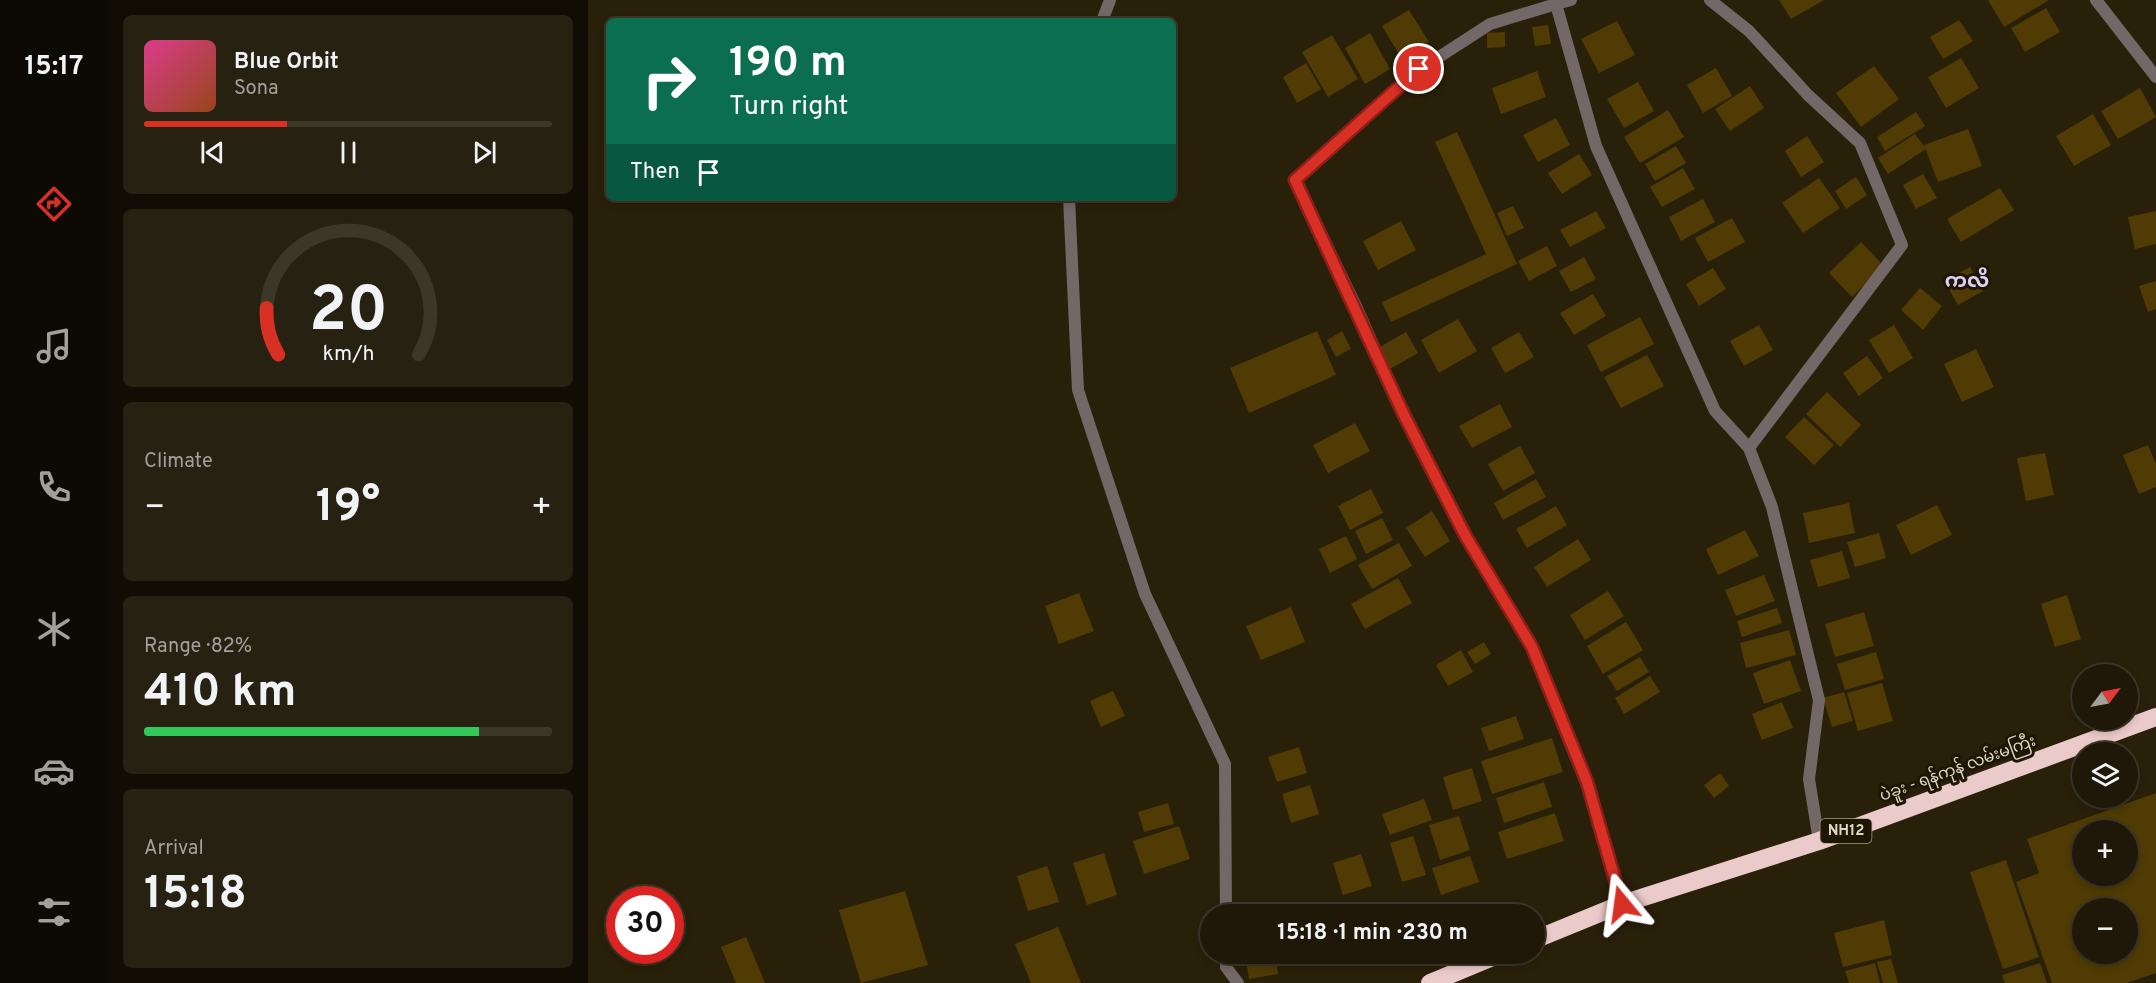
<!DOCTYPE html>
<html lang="en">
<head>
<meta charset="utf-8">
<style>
	body { margin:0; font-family:Overpass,"Noto Sans Myanmar",sans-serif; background:#272112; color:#f1f3f6; height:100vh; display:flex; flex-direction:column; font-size:22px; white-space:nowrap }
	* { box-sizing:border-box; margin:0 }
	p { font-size:20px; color:#a1a09c }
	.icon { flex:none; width:33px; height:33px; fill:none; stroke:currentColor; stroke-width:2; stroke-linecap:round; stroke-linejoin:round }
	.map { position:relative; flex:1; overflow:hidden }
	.panel { display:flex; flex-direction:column; gap:15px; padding:15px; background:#110d04; width:480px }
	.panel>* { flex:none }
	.banner { position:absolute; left:18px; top:18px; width:570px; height:183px; border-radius:9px; box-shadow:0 3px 9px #0003,0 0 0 2px #3c3729; background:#0b6e4f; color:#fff; overflow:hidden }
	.needle { width:39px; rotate:58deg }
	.buttons { position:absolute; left:1484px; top:664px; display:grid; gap:12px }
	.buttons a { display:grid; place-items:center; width:66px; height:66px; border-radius:50%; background:#1f1808; box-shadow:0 3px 9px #0003,0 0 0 2px #3c3729; font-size:30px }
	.speed { position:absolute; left:18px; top:886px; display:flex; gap:12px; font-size:30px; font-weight:700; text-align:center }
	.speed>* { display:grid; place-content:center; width:78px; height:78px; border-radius:50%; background:#1f1808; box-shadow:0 3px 9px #0003,0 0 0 2px #3c3729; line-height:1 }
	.speed .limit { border:9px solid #d22; background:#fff; color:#111 }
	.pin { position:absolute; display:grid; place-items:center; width:51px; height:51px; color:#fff; margin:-26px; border:3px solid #fff; border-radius:50%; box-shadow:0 2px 6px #0007 }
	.me { position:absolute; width:66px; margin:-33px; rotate:344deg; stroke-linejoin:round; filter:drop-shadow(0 0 4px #0008) }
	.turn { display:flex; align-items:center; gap:21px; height:126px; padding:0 24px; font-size:27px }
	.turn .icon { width:78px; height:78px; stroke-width:2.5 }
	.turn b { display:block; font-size:42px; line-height:51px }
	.then { display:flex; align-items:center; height:57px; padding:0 24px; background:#0003; gap:12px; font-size:22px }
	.big { font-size:45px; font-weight:700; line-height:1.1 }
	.panel .card { flex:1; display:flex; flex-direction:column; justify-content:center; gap:9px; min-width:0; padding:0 21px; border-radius:9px; background:#272112 }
	.panel .dial { align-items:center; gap:0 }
	.dial svg { height:156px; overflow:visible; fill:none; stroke:#3c3729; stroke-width:7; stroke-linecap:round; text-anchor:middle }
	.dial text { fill:#f1f3f6; stroke:none }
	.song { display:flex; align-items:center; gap:18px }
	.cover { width:72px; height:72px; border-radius:9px; background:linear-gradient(135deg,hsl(330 70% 55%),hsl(20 70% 35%)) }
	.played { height:6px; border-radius:3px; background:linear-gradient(90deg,#d93025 35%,#3c3729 35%) }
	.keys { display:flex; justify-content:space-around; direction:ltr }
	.heat { display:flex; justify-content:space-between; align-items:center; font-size:33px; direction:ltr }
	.charge { height:9px; border-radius:4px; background:linear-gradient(90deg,#34c759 82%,#3c3729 0) }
	.trip { position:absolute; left:612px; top:904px; width:345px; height:60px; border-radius:30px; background:#1f1808; box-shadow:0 3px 9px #0003,0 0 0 2px #3c3729; font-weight:700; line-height:60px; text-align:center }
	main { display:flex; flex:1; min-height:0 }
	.tabs { display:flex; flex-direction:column; width:108px; justify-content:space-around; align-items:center; background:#0c0a03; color:#a1a09c }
	.tabs .icon { width:42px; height:42px }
	.tabs .selected { color:#d93025 }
	.tabs b { font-size:27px; color:#f1f3f6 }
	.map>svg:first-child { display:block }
	.building { fill:#4f3b03; fill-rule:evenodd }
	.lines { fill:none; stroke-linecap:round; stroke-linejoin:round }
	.street { stroke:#746767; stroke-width:12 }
	.highway { stroke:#ebcaca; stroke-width:18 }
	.route-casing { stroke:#8d1f18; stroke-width:15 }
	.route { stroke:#d93025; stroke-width:10 }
	.labels { text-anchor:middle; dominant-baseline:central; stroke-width:6; stroke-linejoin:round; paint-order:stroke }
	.shield { fill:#1f1602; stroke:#a49d8e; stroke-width:1.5 }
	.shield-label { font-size:15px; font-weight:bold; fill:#ddd7ca }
	.street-label { font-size:16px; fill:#ddd7ca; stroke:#1f1602 }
	.quarter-label { font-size:20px; font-weight:bold; fill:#ddcffa; stroke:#1f1602 }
</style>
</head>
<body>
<main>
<nav class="tabs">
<b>15:17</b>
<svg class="icon selected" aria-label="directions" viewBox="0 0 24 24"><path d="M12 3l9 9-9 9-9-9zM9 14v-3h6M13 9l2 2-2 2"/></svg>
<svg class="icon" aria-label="music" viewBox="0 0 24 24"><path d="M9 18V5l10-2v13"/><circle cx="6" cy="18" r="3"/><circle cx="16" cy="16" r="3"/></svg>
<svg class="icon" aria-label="phone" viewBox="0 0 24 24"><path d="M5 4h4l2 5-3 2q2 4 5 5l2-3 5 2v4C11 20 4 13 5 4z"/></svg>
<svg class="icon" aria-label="climate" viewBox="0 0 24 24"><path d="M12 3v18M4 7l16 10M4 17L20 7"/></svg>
<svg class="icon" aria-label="car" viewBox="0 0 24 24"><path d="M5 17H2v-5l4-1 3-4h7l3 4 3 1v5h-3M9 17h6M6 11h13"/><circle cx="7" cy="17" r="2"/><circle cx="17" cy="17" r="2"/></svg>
<svg class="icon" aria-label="filters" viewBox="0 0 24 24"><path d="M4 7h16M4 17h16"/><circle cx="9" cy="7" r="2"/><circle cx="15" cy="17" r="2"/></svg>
</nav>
<section class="panel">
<div class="card">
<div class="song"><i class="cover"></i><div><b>Blue Orbit</b><p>Sona</p></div></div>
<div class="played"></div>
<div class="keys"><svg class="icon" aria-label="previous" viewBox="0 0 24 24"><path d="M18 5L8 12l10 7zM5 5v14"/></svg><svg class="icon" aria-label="pause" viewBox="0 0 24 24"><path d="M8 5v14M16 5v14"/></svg><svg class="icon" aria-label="next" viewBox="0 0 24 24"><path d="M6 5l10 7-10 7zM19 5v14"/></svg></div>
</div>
<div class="card dial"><svg viewBox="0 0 100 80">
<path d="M14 69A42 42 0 1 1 86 69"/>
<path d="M14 69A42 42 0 0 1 8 45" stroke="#d93025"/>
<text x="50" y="56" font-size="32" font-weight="700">20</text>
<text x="50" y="72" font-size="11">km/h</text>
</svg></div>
<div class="card"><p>Climate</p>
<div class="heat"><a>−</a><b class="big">19°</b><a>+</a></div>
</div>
<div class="card"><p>Range · 82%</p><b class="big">410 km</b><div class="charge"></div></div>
<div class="card"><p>Arrival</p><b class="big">15:18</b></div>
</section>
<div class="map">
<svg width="1568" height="983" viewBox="0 0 1568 983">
	<rect width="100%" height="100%" fill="#29200a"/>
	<g class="building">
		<path d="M1191 0H1236L1203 19Z"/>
		<path d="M1400 0H1461L1416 27Z"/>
		<path d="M1458 8 1472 32 1437 52 1423 28Z"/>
		<path d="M821 10 841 42 814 59 794 26Z"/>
		<path d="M1371 20 1385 41 1355 59 1342 37Z"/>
		<path d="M1029 21 1047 55 1011 73 993 39Z"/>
		<path d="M960 25 963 44 947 46 944 27Z"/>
		<path d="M917 32V47L899 48V33Z"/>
		<path d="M782 33 802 69 777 84 757 48Z"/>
		<path d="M744 35 770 79 740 97 714 52Z"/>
		<path d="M1373 58 1391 88 1358 108 1340 77Z"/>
		<path d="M718 63 733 89 709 103 695 77Z"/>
		<path d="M1286 66 1311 99 1273 127 1248 93Z"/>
		<path d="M1128 68 1144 96 1115 113 1099 85Z"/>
		<path d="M949 71 958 97 913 114 904 88Z"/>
		<path d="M1050 82 1066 111 1036 128 1019 99Z"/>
		<path d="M1162 86 1176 108 1142 131 1127 109Z"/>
		<path d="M1552 88 1568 117 1530 139 1513 111Z"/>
		<path d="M1080 110 1096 137 1052 163 1036 137Z"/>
		<path d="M1328 112 1337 126 1297 151 1289 137Z"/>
		<path d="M1505 114 1523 145 1486 166 1468 136Z"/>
		<path d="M968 118 982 145 950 162 935 135Z"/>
		<path d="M1380 129 1394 166 1350 182 1336 145Z"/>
		<path d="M869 132 929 264 803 322 794 302 898 254 847 142Z"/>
		<path d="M1327 134 1338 149 1300 174 1290 158Z"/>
		<path d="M1219 136 1236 162 1213 177 1197 151Z"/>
		<path d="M1088 146 1098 163 1067 181 1057 164Z"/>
		<path d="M991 154 1004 175 974 194 960 173Z"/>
		<path d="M1095 168 1107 189 1074 207 1062 187Z"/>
		<path d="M1335 174 1349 198 1328 209 1315 185Z"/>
		<path d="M1268 177 1279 195 1258 209 1247 191Z"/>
		<path d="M1231 178 1252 208 1215 233 1194 203Z"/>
		<path d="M1412 188 1426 210 1373 242 1359 219Z"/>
		<path d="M1115 199 1127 222 1093 241 1081 217Z"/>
		<path d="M925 206 936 228 919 236 909 213Z"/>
		<path d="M1008 211 1018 228 982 247 972 230Z"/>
		<path d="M1568 211V244L1547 249 1540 217Z"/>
		<path d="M1144 218 1157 242 1120 262 1107 238Z"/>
		<path d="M813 221 828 250 790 270 775 241Z"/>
		<path d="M1273 242 1296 266 1264 297 1241 273Z"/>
		<path d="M959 246 969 266 941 281 930 261Z"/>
		<path d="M996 257 1008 279 983 292 971 271Z"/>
		<path d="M1382 267 1395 291 1370 305 1356 281Z"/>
		<path d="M1125 268 1138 289 1111 306 1098 284Z"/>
		<path d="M1568 281V309L1560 312 1551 286Z"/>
		<path d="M1332 288 1354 306 1335 330 1313 310Z"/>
		<path d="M1005 294 1018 316 986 335 972 313Z"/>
		<path d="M1052 317 1066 344 1013 372 999 345Z"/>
		<path d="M870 319 889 351 851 373 833 340Z"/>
		<path d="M1171 325 1185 350 1156 366 1142 341Z"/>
		<path d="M1306 325 1325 358 1301 373 1281 340Z"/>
		<path d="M729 331 748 375 661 413 642 368Z"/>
		<path d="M754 331 763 349 748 357 739 340Z"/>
		<path d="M818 332 830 353 802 369 790 348Z"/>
		<path d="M931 332 946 357 917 373 903 348Z"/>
		<path d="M1388 349 1406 387 1374 402 1356 364Z"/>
		<path d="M1059 355 1076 386 1033 408 1016 377Z"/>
		<path d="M1279 356 1295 378 1271 396 1255 373Z"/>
		<path d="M1239 392 1273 425 1252 447 1218 414Z"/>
		<path d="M912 404 924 427 884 448 871 426Z"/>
		<path d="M1216 417 1246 445 1226 465 1197 437Z"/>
		<path d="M767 423 782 451 740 473 725 445Z"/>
		<path d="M1560 445 1568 464V487L1551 494 1535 455Z"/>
		<path d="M932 446 947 473 915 491 900 464Z"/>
		<path d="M1457 453 1466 495 1438 501 1429 458Z"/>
		<path d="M948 479 958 497 915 520 906 503Z"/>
		<path d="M783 489 795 513 762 530 750 506Z"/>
		<path d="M1261 503 1267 533 1221 543 1215 513Z"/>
		<path d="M1349 505 1364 535 1323 555 1308 525Z"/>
		<path d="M968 506 979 525 939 548 928 529Z"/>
		<path d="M844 511 862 541 837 557 818 528Z"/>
		<path d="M794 518 805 540 778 554 767 531Z"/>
		<path d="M1157 530 1171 556 1130 575 1118 549Z"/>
		<path d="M1291 533 1298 558 1267 567 1259 542Z"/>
		<path d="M758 536 769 559 742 573 731 549Z"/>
		<path d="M990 539 1003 560 959 587 946 567Z"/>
		<path d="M811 543 824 566 784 589 770 565Z"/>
		<path d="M1254 551 1262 578 1230 587 1222 560Z"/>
		<path d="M1176 575 1187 601 1148 616 1137 590Z"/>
		<path d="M810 578 824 603 777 629 763 604Z"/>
		<path d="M1020 591 1036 616 997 640 982 615Z"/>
		<path d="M491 593 506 631 471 644 457 606Z"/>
		<path d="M1479 595 1493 639 1467 647 1453 604Z"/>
		<path d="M703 607 717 642 673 660 658 626Z"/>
		<path d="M1189 608 1194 623 1154 637 1149 621Z"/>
		<path d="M1276 612 1286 646 1247 657 1237 624Z"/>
		<path d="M1038 622 1055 650 1015 674 999 646Z"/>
		<path d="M1201 630 1208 655 1158 668 1152 643Z"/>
		<path d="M896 642 903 654 887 664 879 652Z"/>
		<path d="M873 650 885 672 860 686 848 665Z"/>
		<path d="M1288 652 1296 679 1257 690 1249 664Z"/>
		<path d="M1052 657 1061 672 1029 691 1019 676Z"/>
		<path d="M1202 660 1213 691 1176 704 1165 673Z"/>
		<path d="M1062 676 1072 692 1036 714 1027 698Z"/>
		<path d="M1294 683 1305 721 1270 731 1259 693Z"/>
		<path d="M525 691 537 716 513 727 502 701Z"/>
		<path d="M1256 692 1265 721 1244 727 1235 698Z"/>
		<path d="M1194 702 1205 728 1174 740 1164 714Z"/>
		<path d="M928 716 936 739 901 751 893 728Z"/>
		<path d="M964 738 975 772 904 794 893 761Z"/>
		<path d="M711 747 719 773 689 782 680 757Z"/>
		<path d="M884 768 894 801 865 810 855 777Z"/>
		<path d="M1132 773 1141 786 1126 798 1116 785Z"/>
		<path d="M956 782 964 807 916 823 908 798Z"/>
		<path d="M722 785 731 814 703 823 694 794Z"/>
		<path d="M1568 793V973L1539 983H1464L1428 882 1451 873 1439 839ZM1494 831H1539V876H1494ZM1494 909H1539V954H1494Z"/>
		<path d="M836 799 844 820 802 835 794 814Z"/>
		<path d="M580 803 586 824 556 832 550 812Z"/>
		<path d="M967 813 976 841 919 859 910 832Z"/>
		<path d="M871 816 882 850 852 860 841 825Z"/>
		<path d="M591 826 602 859 556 874 545 841Z"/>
		<path d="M825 836 838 875 814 882 802 843Z"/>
		<path d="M516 853 529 895 499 905 485 863Z"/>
		<path d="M773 854 784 886 755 895 745 863Z"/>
		<path d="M882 856 891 882 853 895 844 868Z"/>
		<path d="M1418 860 1451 957 1415 969 1382 872Z"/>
		<path d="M459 866 471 902 440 911 429 876Z"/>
		<path d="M317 891 340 965 273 983 251 910Z"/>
		<path d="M1296 920 1304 955 1255 967 1246 933Z"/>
		<path d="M470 927 493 983H443L427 944Z"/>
		<path d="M158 937 177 983H148L133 947Z"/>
		<path d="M657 954H687L690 974 661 979Z"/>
		<path d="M1303 959 1310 983H1295L1289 962Z"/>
		<path d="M1287 963 1292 983H1261L1257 971Z"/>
		<path d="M1452 963 1459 983H1417L1414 975Z"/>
	</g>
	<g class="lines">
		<g class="street">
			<path d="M983 0 968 4 1008 146 1127 411 1161 448 1184 507 1231 700 1221 779 1231 841"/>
			<path d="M1122 0 1161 31 1220 95 1272 143 1314 245 1161 448"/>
			<path d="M1508 0 1568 77"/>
			<path d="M968 4 902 24 831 70 707 180 767 304 816 415 877 535 943 647 999 782 1034 904"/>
			<path d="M514 21 522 0"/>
			<path d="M481 198 490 390 557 594 637 764 638 915"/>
			<path d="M638 954V967L650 983"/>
		</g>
		<g class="highway">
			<path d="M946 940 1034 904 1231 841 1568 717"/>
			<path d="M842 983 912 954"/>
		</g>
	</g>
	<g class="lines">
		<g class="route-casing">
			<path id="route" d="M831 69 707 180 816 415 877 535 944 647 999 782 1034 904"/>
		</g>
		<use href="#route" class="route"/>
	</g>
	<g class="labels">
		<rect class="shield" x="1232.5" y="819" width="51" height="24" rx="4.5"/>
		<g class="shield-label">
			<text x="1258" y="831">NH12</text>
		</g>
		<g class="street-label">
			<text transform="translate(1370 769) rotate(-20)">ပဲခူး - ရန်ကုန် လမ်းမကြီး</text>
		</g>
		<g class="quarter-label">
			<text x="1379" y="282">ကလိ</text>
		</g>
	</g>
</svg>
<div class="buttons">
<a><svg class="needle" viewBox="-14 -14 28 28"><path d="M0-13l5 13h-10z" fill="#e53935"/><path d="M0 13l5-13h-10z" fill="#a1a09c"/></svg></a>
<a><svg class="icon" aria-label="layers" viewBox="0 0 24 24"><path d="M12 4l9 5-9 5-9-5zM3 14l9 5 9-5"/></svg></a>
<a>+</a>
<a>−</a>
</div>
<div class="speed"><div class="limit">30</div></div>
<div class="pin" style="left:831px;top:69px;background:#d93025"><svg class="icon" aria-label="arrive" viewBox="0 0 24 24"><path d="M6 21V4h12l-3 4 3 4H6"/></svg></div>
<svg class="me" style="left:1034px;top:904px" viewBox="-20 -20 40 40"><path d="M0-17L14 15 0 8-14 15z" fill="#d93025" stroke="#fff" stroke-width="4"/></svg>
<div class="trip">15:18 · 1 min · 230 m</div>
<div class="banner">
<div class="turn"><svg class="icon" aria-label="right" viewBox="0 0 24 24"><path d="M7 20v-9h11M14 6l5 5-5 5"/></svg><div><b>190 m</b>Turn right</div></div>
<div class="then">Then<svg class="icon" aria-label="arrive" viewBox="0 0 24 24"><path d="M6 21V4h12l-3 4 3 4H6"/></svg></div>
</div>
</div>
</main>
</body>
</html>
